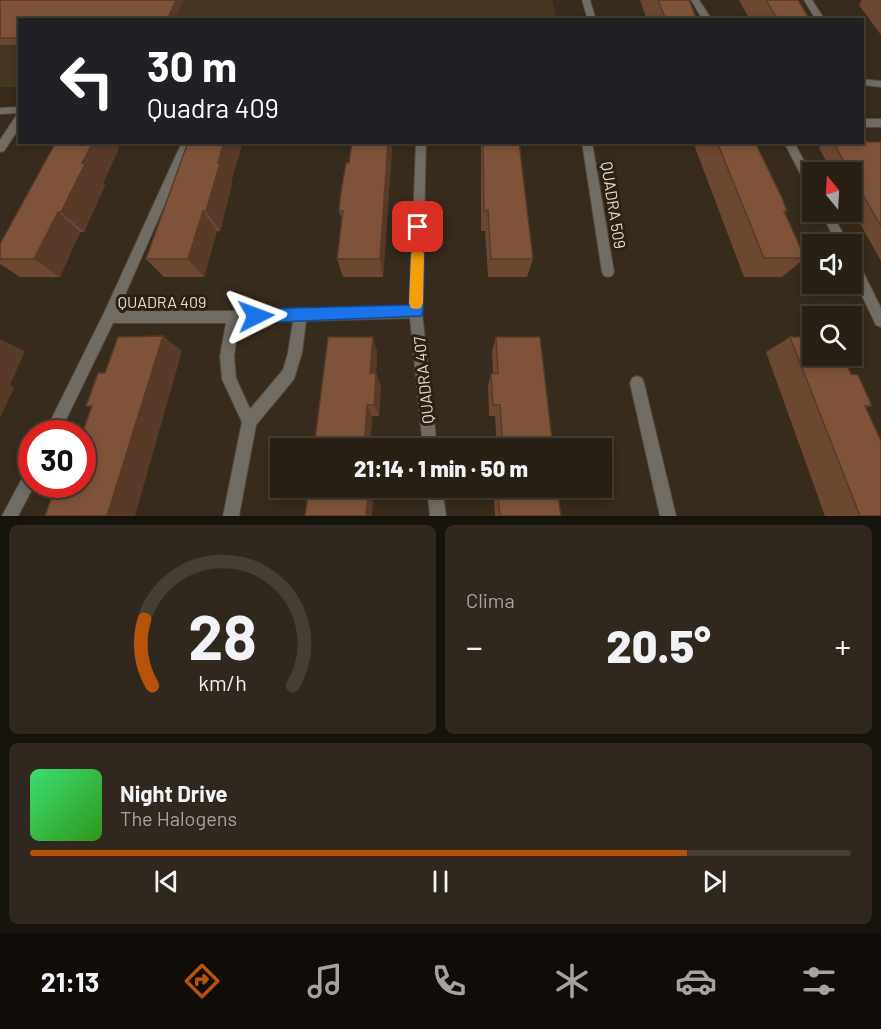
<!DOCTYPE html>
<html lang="pt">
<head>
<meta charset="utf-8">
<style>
	body { margin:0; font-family:Barlow,sans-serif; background:#30281e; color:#f1f3f6; height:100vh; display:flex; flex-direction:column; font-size:22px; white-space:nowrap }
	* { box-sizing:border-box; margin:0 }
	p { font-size:20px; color:#a5a3a0 }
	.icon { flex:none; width:33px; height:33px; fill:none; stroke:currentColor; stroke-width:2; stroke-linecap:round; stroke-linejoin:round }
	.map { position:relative; height:516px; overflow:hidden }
	.details { display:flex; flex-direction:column; gap:9px; padding:9px; background:#16120c; flex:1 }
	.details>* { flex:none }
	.top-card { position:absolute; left:18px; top:18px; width:846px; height:126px; border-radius:0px; box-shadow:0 3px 9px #0003,0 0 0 2px #443e34; background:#202124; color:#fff; overflow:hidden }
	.needle { width:39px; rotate:342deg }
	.tools { position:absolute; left:802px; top:162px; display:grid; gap:12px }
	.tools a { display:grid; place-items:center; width:60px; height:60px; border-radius:0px; background:#282015; box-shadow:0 3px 9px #0003,0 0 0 2px #443e34; font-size:30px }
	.speed { position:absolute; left:18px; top:420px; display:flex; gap:12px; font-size:30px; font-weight:700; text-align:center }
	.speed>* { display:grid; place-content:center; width:78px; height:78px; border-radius:50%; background:#282015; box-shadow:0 3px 9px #0003,0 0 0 2px #443e34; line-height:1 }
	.speed .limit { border:9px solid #d22; background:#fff; color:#111 }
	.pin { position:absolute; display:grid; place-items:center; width:51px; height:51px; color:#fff; margin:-26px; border-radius:12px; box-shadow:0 3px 9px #0006 }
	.me { position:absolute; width:66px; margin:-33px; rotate:87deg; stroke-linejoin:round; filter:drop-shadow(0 0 4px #0008) }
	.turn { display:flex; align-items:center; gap:21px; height:126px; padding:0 30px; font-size:27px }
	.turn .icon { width:78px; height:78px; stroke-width:2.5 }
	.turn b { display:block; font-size:42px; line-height:51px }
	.big { font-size:45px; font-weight:800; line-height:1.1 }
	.details .card { flex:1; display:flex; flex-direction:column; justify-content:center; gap:9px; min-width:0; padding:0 21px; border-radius:9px; background:#30281e }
	.details .dial { align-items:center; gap:0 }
	.dial svg { height:156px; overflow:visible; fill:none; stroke:#443e34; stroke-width:7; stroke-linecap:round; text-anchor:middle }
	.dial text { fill:#f1f3f6; stroke:none }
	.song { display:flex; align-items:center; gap:18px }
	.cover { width:72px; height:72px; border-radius:9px; background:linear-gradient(135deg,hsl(140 70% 55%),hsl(110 70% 35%)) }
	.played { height:6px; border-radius:3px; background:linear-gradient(90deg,#b45309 80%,#443e34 80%) }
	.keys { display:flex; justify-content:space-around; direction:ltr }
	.heat { display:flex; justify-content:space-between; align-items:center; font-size:33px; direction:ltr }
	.details .tiles { flex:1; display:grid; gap:9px; grid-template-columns:1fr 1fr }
	.card:last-child { grid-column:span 2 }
	.trip { position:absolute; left:270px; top:438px; width:342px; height:60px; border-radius:0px; background:#282015; box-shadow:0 3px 9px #0003,0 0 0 2px #443e34; font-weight:800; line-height:60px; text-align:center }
	.dock { display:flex; height:96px; justify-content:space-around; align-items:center; background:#100d08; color:#a5a3a0 }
	.dock .icon { width:42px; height:42px }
	.dock .on { color:#b45309 }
	.dock b { font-size:27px; color:#f1f3f6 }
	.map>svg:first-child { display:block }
	.built { fill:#453622 }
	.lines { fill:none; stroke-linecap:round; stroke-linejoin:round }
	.minor-casing { stroke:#524739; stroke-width:2 }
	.minor { fill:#706c64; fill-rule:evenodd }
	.wall { fill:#6c4732 }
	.shaded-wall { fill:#583a29 }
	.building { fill:#7e533a; stroke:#583a29; stroke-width:1.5 }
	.route { fill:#1a73e8; stroke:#114b97; stroke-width:1.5 }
	.slow { fill:#f59e0b }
	.labels { text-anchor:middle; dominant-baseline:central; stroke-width:6; stroke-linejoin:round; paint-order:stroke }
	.street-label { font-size:16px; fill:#e4ddd4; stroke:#2c2113 }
</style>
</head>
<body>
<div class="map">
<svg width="881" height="516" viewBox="0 0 881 516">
	<rect width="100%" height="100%" fill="#362b1c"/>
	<path class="built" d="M0 0H552L557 19 20 20 19 87H0Z"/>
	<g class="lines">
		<g class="minor-casing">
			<g id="minor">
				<path d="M582 0H590L596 20H588Z"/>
				<path d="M691 0H699L712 20H703Z"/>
				<path d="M804 0H812L825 20H816Z"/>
				<path d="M862 79 881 81V87L862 85Z"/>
				<path d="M20 107V113L0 114V108Z"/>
				<path d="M20 115V127L4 151 0 152V140L16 116Z"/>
				<rect x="862" y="119" width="19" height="8"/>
				<path d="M182 142H192L118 311H234L410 306 416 142H426L422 312 437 448H423L410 318 306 321 302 353 294 379 256 425 239 516H223L242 422 222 379 220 356 226 323H113L59 434H44L104 313ZM293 321 288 353 283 370 250 409 236 378 234 356 239 323Z"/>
				<path d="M582 142H592L614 272 612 276 608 277 604 276 602 272Z"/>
				<path d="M784 142H794L813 178V192L809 191Z"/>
				<path d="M821 212H831L849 244H837Z"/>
				<path d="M852 257 856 258 881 308V327L876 325 852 275Z"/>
				<path d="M637 376 642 378 644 383 676 516H660L630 383 632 378Z"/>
				<path d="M32 467V484H35L18 516H2L27 469Z"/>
				<path d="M427 488H442L446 516H430Z"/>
			</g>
		</g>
		<use href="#minor" class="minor"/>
	</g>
	<g class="wall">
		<path d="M0 0H183L174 20H20V45H0Z"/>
		<path d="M640 0H689L697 20H647Z"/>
		<path d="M739 0H798L810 20H750Z"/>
		<path d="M862 0H881V35L859 5Z"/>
		<path d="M188 142H238L241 148 231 182 232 184 220 231H217L204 277H164L146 259Z"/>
		<path d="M352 142H392V148L383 277H343L337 259 342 219 339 211 349 163Z"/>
		<path d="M481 142H519L533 259 527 277H488L485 231H481Z"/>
		<path d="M693 142H755L787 211 785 213 805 258 782 277H744Z"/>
		<path d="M824 142H881V261L852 209V172H832L819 148Z"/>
		<path d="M119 148 103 183 105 185 84 232H80L60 277H20L0 264V244Z"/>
		<path d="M496 337 553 448H497L495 416H489L488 386 491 374 493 373 492 351Z"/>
		<path d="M790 337 851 374 872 406 866 408 881 516H825L766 352Z"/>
		<path d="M377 351 376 373 381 386 379 416H372L370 448H314Z"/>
		<path d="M500 488H557L561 516H495L494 500 498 496H500Z"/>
	</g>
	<g class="shaded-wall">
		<path d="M176 0H183L174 20H167Z"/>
		<path d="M93 142H114L119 148 103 183 105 185 84 232 61 212Z"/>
		<path d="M224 142H238L241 148 231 182 232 184 220 231 206 211 218 163Z"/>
		<path d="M388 142H392V148L383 277 380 259Z"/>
		<path d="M203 211 217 231 204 277 188 259Z"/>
		<path d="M58 212 80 232 60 277 34 259Z"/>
		<path d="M163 336 182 351 135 516H107Z"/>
		<path d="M373 337 377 351 375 386 370 373Z"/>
		<path d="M0 339 25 351 10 385 14 387 1 416H0Z"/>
		<path d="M376 373 381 386 379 416 374 405Z"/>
		<path d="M367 405 372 416 370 448H364Z"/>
		<path d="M361 488H368L367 500 360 496Z"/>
		<path d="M368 496 373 501 372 516H366Z"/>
	</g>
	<g class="building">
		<path d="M0 0H176L167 20H20V38H0Z"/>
		<path d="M658 0H689L697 20H666Z"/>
		<path d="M766 0H798L810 20H778Z"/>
		<path d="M862 137H864L867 142H881V226L852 176V172H850L833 142H862Z"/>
		<path d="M56 142H93L82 163 85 164 61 212H58L34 259H0V244Z"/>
		<path d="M188 142H224L218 163H220L206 211H203L188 259H146Z"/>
		<path d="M352 142H388L380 259H337L343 211H339L340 199 346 163H349Z"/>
		<path d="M483 142H519L533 259H491L488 210 484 211Z"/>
		<path d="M717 142H755L782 198 787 211H784L805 258H764Z"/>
		<path d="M163 336 107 516H45L52 496H60L64 484H82V434L92 406H86L98 373H105L118 337Z"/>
		<path d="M328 337H373L370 373H376L374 405H367L364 448H314Z"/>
		<path d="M496 337H540L553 448H503L500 405H493L491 374 498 373Z"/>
		<path d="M790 337H813V356H843L851 374 858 375 872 406H865L881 441V516H860Z"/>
		<path d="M309 488H361L360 496H368L366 516H305Z"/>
		<path d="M505 488H557L561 516H500L498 496H506Z"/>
	</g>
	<path class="route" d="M418 222 425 227 423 312 421 316 256 323 251 321 249 316 251 311 256 309 409 305 412 227Z"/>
	<path class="slow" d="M417 248 422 250 424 254 423 303 421 308 416 309 411 308 409 303 411 254 413 250Z"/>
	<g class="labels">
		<g class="street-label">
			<text transform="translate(614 205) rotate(81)">QUADRA 509</text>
			<text x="162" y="301">QUADRA 409</text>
			<text transform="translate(423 380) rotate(-96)">QUADRA 407</text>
		</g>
	</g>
</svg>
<div class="tools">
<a><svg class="needle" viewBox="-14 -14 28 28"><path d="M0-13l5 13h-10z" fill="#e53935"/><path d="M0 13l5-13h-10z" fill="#a5a3a0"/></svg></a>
<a><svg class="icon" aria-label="sound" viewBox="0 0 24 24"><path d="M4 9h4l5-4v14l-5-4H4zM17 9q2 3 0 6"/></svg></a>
<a><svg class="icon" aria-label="search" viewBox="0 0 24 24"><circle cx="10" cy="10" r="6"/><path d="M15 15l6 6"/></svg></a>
</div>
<div class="speed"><div class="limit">30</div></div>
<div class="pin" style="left:418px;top:227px;background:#d93025"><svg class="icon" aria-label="arrive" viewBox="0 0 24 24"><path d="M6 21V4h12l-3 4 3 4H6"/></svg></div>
<svg class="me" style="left:256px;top:316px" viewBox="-20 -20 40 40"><path d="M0-17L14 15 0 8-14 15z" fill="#1a73e8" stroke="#fff" stroke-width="4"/></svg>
<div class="trip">21:14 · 1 min · 50 m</div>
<div class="top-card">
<div class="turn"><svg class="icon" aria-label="left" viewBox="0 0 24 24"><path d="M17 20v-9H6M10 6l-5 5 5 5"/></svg><div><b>30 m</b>Quadra 409</div></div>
</div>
</div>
<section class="details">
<div class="tiles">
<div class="card dial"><svg viewBox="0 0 100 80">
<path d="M14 69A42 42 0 1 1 86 69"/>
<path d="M14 69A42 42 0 0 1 10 35" stroke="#b45309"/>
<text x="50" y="56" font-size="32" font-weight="700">28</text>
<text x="50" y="72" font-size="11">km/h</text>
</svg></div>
<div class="card"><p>Clima</p>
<div class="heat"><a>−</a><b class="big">20.5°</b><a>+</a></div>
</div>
<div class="card">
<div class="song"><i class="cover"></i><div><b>Night Drive</b><p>The Halogens</p></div></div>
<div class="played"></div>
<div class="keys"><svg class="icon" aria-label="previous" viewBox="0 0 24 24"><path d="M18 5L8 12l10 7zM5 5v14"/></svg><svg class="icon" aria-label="pause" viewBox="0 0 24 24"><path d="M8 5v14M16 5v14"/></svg><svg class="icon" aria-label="next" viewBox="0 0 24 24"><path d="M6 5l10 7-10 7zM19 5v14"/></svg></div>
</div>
</div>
</section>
<nav class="dock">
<b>21:13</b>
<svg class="icon on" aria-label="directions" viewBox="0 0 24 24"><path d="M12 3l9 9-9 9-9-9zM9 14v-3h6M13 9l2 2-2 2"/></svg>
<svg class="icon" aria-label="music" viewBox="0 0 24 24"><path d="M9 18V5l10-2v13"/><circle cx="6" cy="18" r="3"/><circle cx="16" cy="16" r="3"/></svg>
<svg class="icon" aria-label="phone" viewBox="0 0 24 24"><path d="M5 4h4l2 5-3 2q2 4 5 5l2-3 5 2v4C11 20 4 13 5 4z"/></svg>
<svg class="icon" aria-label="climate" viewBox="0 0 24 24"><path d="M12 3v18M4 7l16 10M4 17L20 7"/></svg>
<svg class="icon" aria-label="car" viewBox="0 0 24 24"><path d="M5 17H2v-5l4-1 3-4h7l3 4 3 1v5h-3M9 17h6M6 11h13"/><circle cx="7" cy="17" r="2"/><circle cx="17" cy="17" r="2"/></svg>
<svg class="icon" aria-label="filters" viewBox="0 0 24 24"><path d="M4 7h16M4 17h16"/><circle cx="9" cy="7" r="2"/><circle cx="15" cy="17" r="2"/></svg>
</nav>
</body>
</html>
